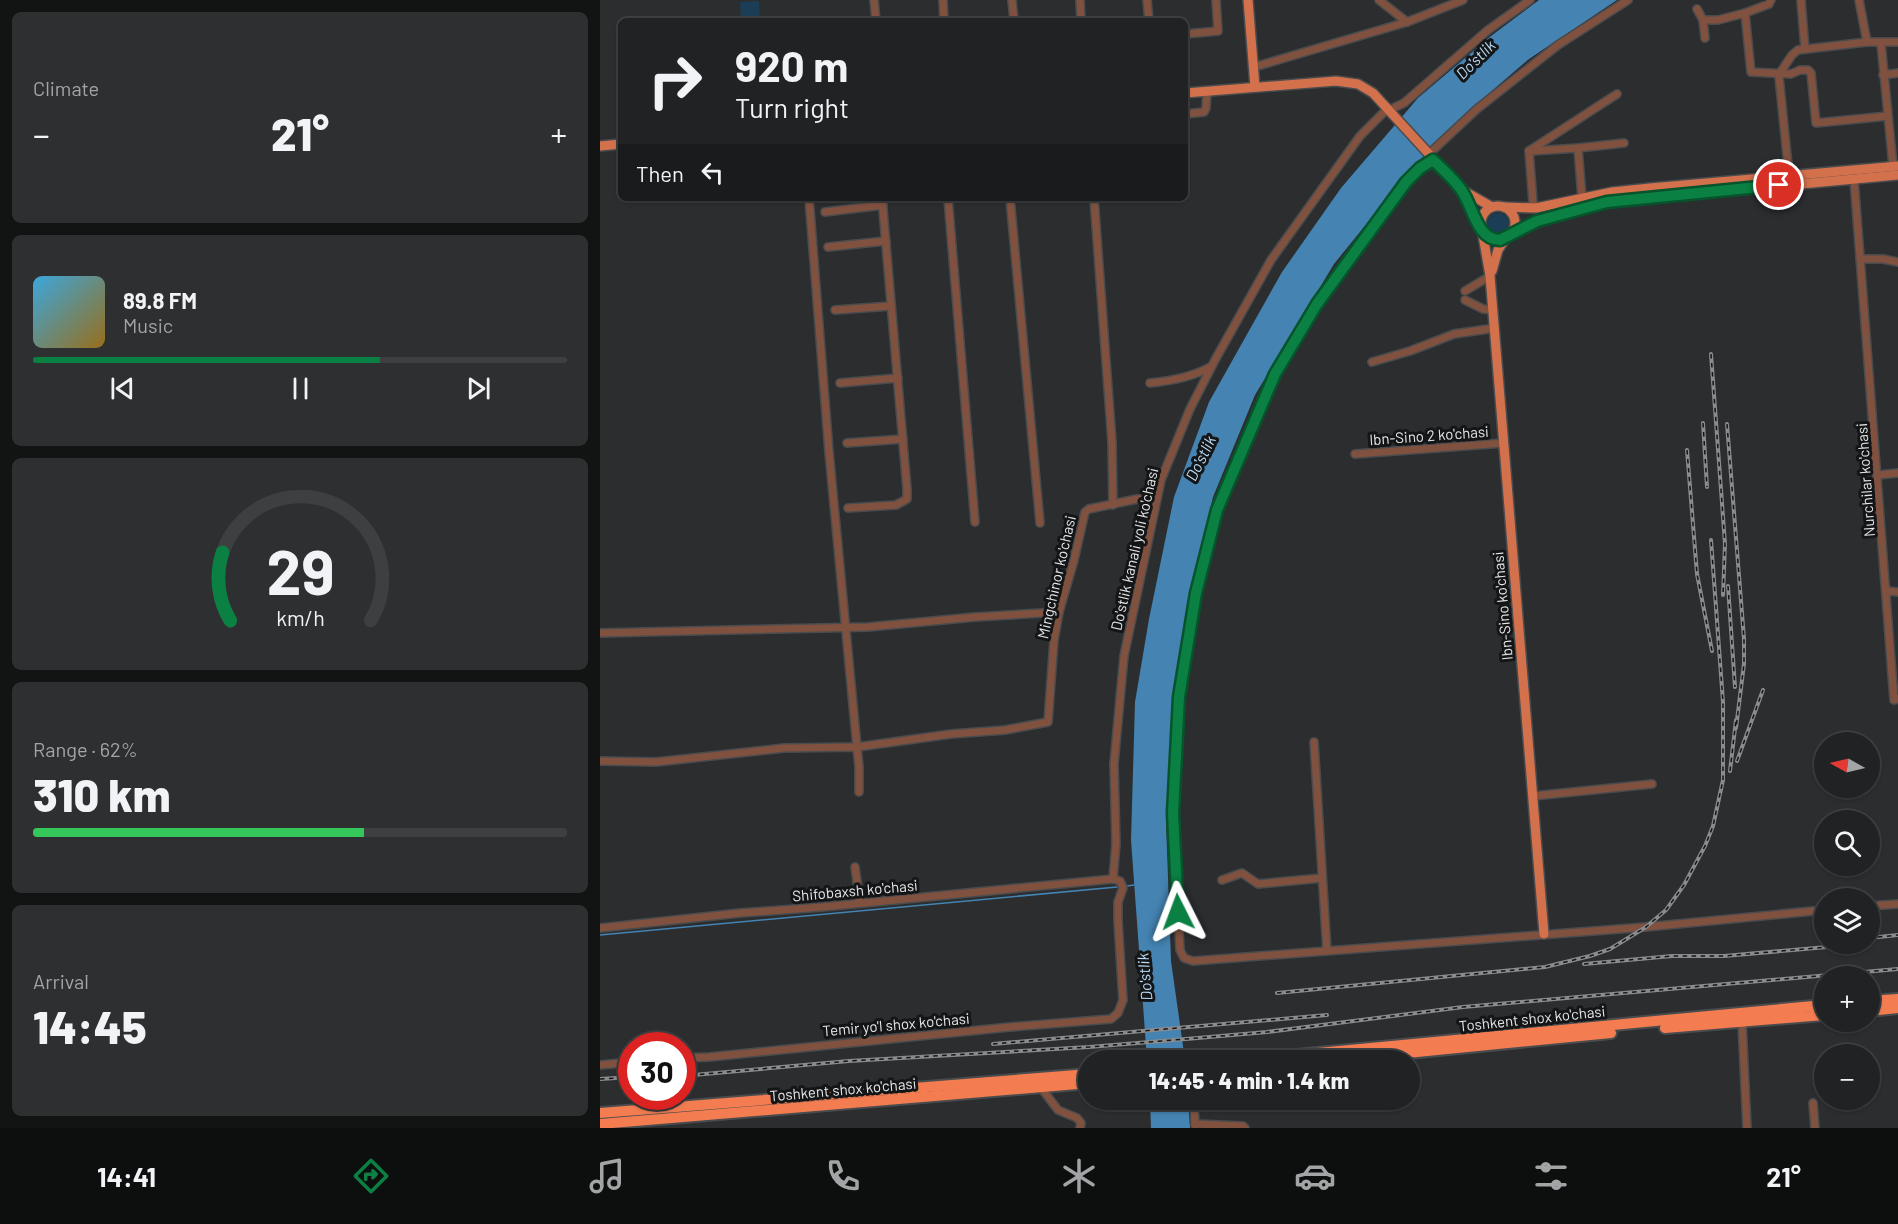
<!DOCTYPE html>
<html lang="en">
<head>
<meta charset="utf-8">
<style>
	body { margin:0; font-family:Barlow,sans-serif; background:#2d2f30; color:#f1f3f6; height:100vh; display:flex; flex-direction:column; font-size:22px; white-space:nowrap }
	* { box-sizing:border-box; margin:0 }
	p { font-size:20px; color:#a2a4a6 }
	.icon { flex:none; width:33px; height:33px; fill:none; stroke:currentColor; stroke-width:2; stroke-linecap:round; stroke-linejoin:round }
	.map { position:relative; flex:1; overflow:hidden }
	.drawer { display:flex; flex-direction:column; gap:12px; padding:12px; background:#121313; width:600px }
	.drawer>* { flex:none }
	.hud { position:absolute; left:18px; top:18px; width:570px; height:183px; border-radius:9px; box-shadow:0 2px 4px #0004,0 0 0 2px #3d3f41; background:#202223; color:#f1f3f6; overflow:hidden }
	.needle { width:39px; rotate:278deg }
	.buttons { position:absolute; left:1214px; top:732px; display:grid; gap:12px }
	.buttons a { display:grid; place-items:center; width:66px; height:66px; border-radius:50%; background:#202223; box-shadow:0 2px 4px #0004,0 0 0 2px #3d3f41; font-size:30px }
	.speed { position:absolute; left:18px; top:1032px; display:flex; gap:12px; font-size:30px; font-weight:700; text-align:center }
	.speed>* { display:grid; place-content:center; width:78px; height:78px; border-radius:50%; background:#202223; box-shadow:0 2px 4px #0004,0 0 0 2px #3d3f41; line-height:1 }
	.speed .limit { border:9px solid #d22; background:#fff; color:#111 }
	.pin { position:absolute; display:grid; place-items:center; width:51px; height:51px; color:#fff; margin:-26px; border:3px solid #fff; border-radius:50%; box-shadow:0 2px 6px #0007 }
	.me { position:absolute; width:66px; margin:-33px; rotate:357deg; stroke-linejoin:round; filter:drop-shadow(0 0 4px #0008) }
	.turn { display:flex; align-items:center; gap:21px; height:126px; padding:0 18px; font-size:27px }
	.turn .icon { width:78px; height:78px; stroke-width:2.5 }
	.turn b { display:block; font-size:42px; line-height:51px }
	.then { display:flex; align-items:center; height:57px; padding:0 18px; background:#0003; gap:12px; font-size:22px }
	.big { font-size:45px; font-weight:800; line-height:1.1 }
	.drawer .tile { flex:1; display:flex; flex-direction:column; justify-content:center; gap:9px; min-width:0; padding:0 21px; border-radius:9px; background:#2d2f30 }
	.drawer .dial { align-items:center; gap:0 }
	.dial svg { height:156px; overflow:visible; fill:none; stroke:#3d3f41; stroke-width:7; stroke-linecap:round; text-anchor:middle }
	.dial text { fill:#f1f3f6; stroke:none }
	.song { display:flex; align-items:center; gap:18px }
	.cover { width:72px; height:72px; border-radius:9px; background:linear-gradient(135deg,hsl(200 70% 55%),hsl(40 70% 35%)) }
	.played { height:6px; border-radius:3px; background:linear-gradient(90deg,#0b8043 65%,#3d3f41 65%) }
	.keys { display:flex; justify-content:space-around; direction:ltr }
	.heat { display:flex; justify-content:space-between; align-items:center; font-size:33px; direction:ltr }
	.charge { height:9px; border-radius:4px; background:linear-gradient(90deg,#34c759 62%,#3d3f41 0) }
	.trip { position:absolute; left:478px; top:1050px; width:342px; height:60px; border-radius:30px; background:#202223; box-shadow:0 2px 4px #0004,0 0 0 2px #3d3f41; font-weight:800; line-height:60px; text-align:center }
	.dock { display:flex; height:96px; justify-content:space-around; align-items:center; background:#0d0e0e; color:#a2a4a6 }
	.dock .icon { width:42px; height:42px }
	.dock .on { color:#0b8043 }
	.dock b { font-size:27px; color:#f1f3f6 }
	main { display:flex; flex:1; min-height:0 }
	.map>svg:first-child { display:block }
	.green { fill:#1c3d56 }
	.water { fill:#4483b2 }
	.lines { fill:none; stroke-linecap:round; stroke-linejoin:round }
	.stream { stroke:#4483b2; stroke-width:1.5 }
	.minor-casing { stroke:#494b4d; stroke-width:10 }
	.major-casing { stroke:#494b4d; stroke-width:12 }
	.highway-casing { stroke:#494b4d; stroke-width:14 }
	.minor { stroke:#815140; stroke-width:7 }
	.major { stroke:#d3714d; stroke-width:9 }
	.highway { stroke:#f37d51; stroke-width:10 }
	.rail-casing { stroke:#898b8c; stroke-width:4 }
	.rail { stroke:#141516; stroke-width:1.5; stroke-dasharray:4.5; stroke-linecap:butt }
	.route-casing { stroke:#07532c; stroke-width:15 }
	.route { stroke:#0b8043; stroke-width:10 }
	.labels { text-anchor:middle; dominant-baseline:central; stroke-width:6; stroke-linejoin:round; paint-order:stroke }
	.street-label { font-size:15px; fill:#e6e7e8; stroke:#141516 }
	.water-label { font-size:16px; font-style:italic; fill:#b9daf5; stroke:#141516 }
</style>
</head>
<body>
<main>
<section class="drawer">
<div class="tile"><p>Climate</p>
<div class="heat"><a>−</a><b class="big">21°</b><a>+</a></div>
</div>
<div class="tile">
<div class="song"><i class="cover"></i><div><b>89.8 FM</b><p>Music</p></div></div>
<div class="played"></div>
<div class="keys"><svg class="icon" aria-label="previous" viewBox="0 0 24 24"><path d="M18 5L8 12l10 7zM5 5v14"/></svg><svg class="icon" aria-label="pause" viewBox="0 0 24 24"><path d="M8 5v14M16 5v14"/></svg><svg class="icon" aria-label="next" viewBox="0 0 24 24"><path d="M6 5l10 7-10 7zM19 5v14"/></svg></div>
</div>
<div class="tile dial"><svg viewBox="0 0 100 80">
<path d="M14 69A42 42 0 1 1 86 69"/>
<path d="M14 69A42 42 0 0 1 10 34" stroke="#0b8043"/>
<text x="50" y="56" font-size="32" font-weight="700">29</text>
<text x="50" y="72" font-size="11">km/h</text>
</svg></div>
<div class="tile"><p>Range · 62%</p><b class="big">310 km</b><div class="charge"></div></div>
<div class="tile"><p>Arrival</p><b class="big">14:45</b></div>
</section>
<div class="map">
<svg width="1298" height="1128" viewBox="0 0 1298 1128">
	<rect width="100%" height="100%" fill="#2b2d2f"/>
	<g class="green">
		<path d="M159 1 160 21H141L140 2Z"/>
		<circle cx="898" cy="224" r="11"/>
	</g>
	<g class="water">
		<path d="M939 0H1017L929 59 873 107 811 169 734 264 655 395 613 497 585 617 574 702 566 821 571 961 585 1060H547L531 840 535 702 549 619 574 497 609 402 682 272 741 188 818 98 891 36Z"/>
		<path d="M550 1100H588L590 1128H551Z"/>
	</g>
	<g class="lines">
		<g class="stream">
			<path d="M527 886 534 885"/>
			<path d="M0 935 517 887"/>
		</g>
		<g class="minor-casing">
			<g id="minor">
				<path d="M274 0 276 21"/>
				<path d="M343 0 344 21"/>
				<path d="M412 0 414 21"/>
				<path d="M480 0 481 21"/>
				<path d="M547 0 549 21"/>
				<path d="M779 0 807 22"/>
				<path d="M1171 0 1169 4 1145 13 1151 72 1191 74 1200 70H1208L1211 73 1216 123 1288 116"/>
				<path d="M1201 0 1205 49"/>
				<path d="M1259 0 1267 42"/>
				<path d="M1097 9 1103 20H1118L1145 13"/>
				<path d="M1103 20 1105 38"/>
				<path d="M585 34 618 31 616 0"/>
				<path d="M1281 43 1293 166"/>
				<path d="M654 67 807 22 863 0"/>
				<path d="M1283 75 1298 73"/>
				<path d="M789 110 804 103 888 30 930 0"/>
				<path d="M585 114 604 112 606 108 607 91"/>
				<path d="M978 148 1024 143"/>
				<path d="M832 151 877 109 958 45 1028 0"/>
				<path d="M929 151 1017 94"/>
				<path d="M929 151 933 203 936 208"/>
				<path d="M932 151 978 148 982 198"/>
				<path d="M833 160 820 168 806 182 717 304 675 374 617 510 596 593 579 697 573 813 580 950 584 958 593 961 1046 927 1224 910"/>
				<path d="M1189 175 1179 77 1180 73 1192 55 1198 50 1267 42H1298"/>
				<path d="M1254 179 1294 700 1298 699"/>
				<path d="M209 198 229 452 257 747 351 734 405 730 448 722 454 640 459 612 474 560 485 512 489 509 537 499H557"/>
				<path d="M348 198 375 522"/>
				<path d="M410 198 440 523"/>
				<path d="M494 198 512 442 513 505"/>
				<path d="M225 212 283 205"/>
				<path d="M228 247 286 241"/>
				<path d="M1260 259H1283L1298 262"/>
				<path d="M865 291 890 276"/>
				<path d="M865 300 883 309 893 310"/>
				<path d="M235 310 291 306"/>
				<path d="M772 362 810 351 854 334 895 328"/>
				<path d="M240 383 298 378"/>
				<path d="M550 383C571 381 593 377 612 366"/>
				<path d="M247 443 303 439"/>
				<path d="M755 454 904 443"/>
				<path d="M1278 475 1298 473"/>
				<path d="M248 508 296 505 307 499V489L282 198"/>
				<path d="M1287 591 1298 592"/>
				<path d="M0 633 268 627 375 617 459 612"/>
				<path d="M714 742 727 951"/>
				<path d="M0 761 56 762 184 748 257 747 259 767V792"/>
				<path d="M933 796 1052 784"/>
				<path d="M255 867 260 903"/>
				<path d="M513 879 516 844 514 764 524 656 561 480 590 409 615 360 671 260 760 136 788 108"/>
				<path d="M622 880 642 873 658 884 722 878"/>
				<path d="M1269 906 1298 904"/>
				<path d="M0 928 140 913 222 907 513 879"/>
				<path d="M1142 1022 1147 1128"/>
				<path d="M82 1058 109 1057 410 1027 511 1019 518 1013 523 1000 518 921V902L523 888 520 881 513 879"/>
				<path d="M0 1065 32 1062"/>
				<path d="M442 1089 458 1110 477 1118 481 1123 480 1128"/>
				<path d="M594 1100 595 1125"/>
				<path d="M1213 1103 1215 1128"/>
				<path d="M595 1124 643 1126 645 1128"/>
			</g>
		</g>
		<g class="major-casing">
			<g id="major">
				<path d="M648 0 655 87"/>
				<path d="M585 93 736 81 758 84 773 93 862 190 892 207"/>
				<path d="M0 146 21 144"/>
				<path d="M863 192 880 225"/>
				<circle cx="898" cy="223" r="17"/>
				<path d="M904 207 936 208 1012 192 1050 188 1298 166"/>
				<path d="M882 230 890 276 944 934"/>
				<path d="M911 233 937 221 1007 202 1298 175"/>
				<path d="M892 271 898 250 905 239"/>
			</g>
		</g>
		<g class="highway-casing">
			<g id="highway">
				<path d="M1269 1001 1298 999"/>
				<path d="M1269 1011 1298 1008"/>
				<path d="M1065 1028 1224 1015"/>
				<path d="M643 1060 1224 1005"/>
				<path d="M736 1060 1011 1033"/>
				<path d="M0 1113 489 1074"/>
				<path d="M0 1124 489 1083"/>
			</g>
		</g>
		<use href="#minor" class="minor"/>
		<use href="#major" class="major"/>
		<use href="#highway" class="highway"/>
		<g class="rail-casing">
			<g id="rail">
				<path d="M1111 354 1125 544 1123 595"/>
				<path d="M1103 423 1107 487"/>
				<path d="M1127 424 1144 639V664L1136 728"/>
				<path d="M1087 450 1097 574 1112 651"/>
				<path d="M1128 586 1135 687"/>
				<path d="M1137 761 1163 690"/>
				<path d="M1130 771 1136 720"/>
				<path d="M1269 938 1298 935"/>
				<path d="M984 964 1072 956H1124L1262 944"/>
				<path d="M677 993 945 967 990 956 1010 949 1046 927 1066 910 1084 885 1105 846 1113 826 1123 780V702L1111 540"/>
				<path d="M393 1044 727 1015"/>
				<path d="M82 1076 249 1061 489 1047 586 1039 667 1032 863 1007 1298 969"/>
				<path d="M0 1079 32 1077"/>
			</g>
		</g>
		<use href="#rail" class="rail"/>
	</g>
	<g class="lines">
		<g class="route-casing">
			<path id="route" d="M578 912 573 813 579 697 596 593 617 510 675 374 717 304 806 182 820 168 833 160C843 170 855 180 862 191 873 207 877 240 900 240L937 221 1007 202 1179 185"/>
		</g>
		<use href="#route" class="route"/>
	</g>
	<g class="labels">
		<g class="street-label">
			<text transform="translate(829 435) rotate(-4)">Ibn-Sino 2 ko'chasi</text>
			<text transform="translate(1265 480) rotate(-94)">Nurchilar ko'chasi</text>
			<text transform="translate(534 549) rotate(-77)">Do'stlik kanali yoli ko'chasi</text>
			<text transform="translate(456 577) rotate(-77)">Mingchinor ko'chasi</text>
			<text transform="translate(902 606) rotate(-95)">Ibn-Sino ko'chasi</text>
			<text transform="translate(255 890) rotate(-5)">Shifobaxsh ko'chasi</text>
			<text transform="translate(932 1018) rotate(-6)">Toshkent shox ko'chasi</text>
			<text transform="translate(296 1024) rotate(-5)">Temir yo'l shox ko'chasi</text>
			<text transform="translate(243 1089) rotate(-5)">Toshkent shox ko'chasi</text>
		</g>
		<g class="water-label">
			<text transform="translate(875 59) rotate(-45)">Do'stlik</text>
			<text transform="translate(600 458) rotate(-64)">Do'stlik</text>
			<text transform="translate(544 977) rotate(-95)">Do'stlik</text>
		</g>
	</g>
</svg>
<div class="buttons">
<a><svg class="needle" viewBox="-14 -14 28 28"><path d="M0-13l5 13h-10z" fill="#e53935"/><path d="M0 13l5-13h-10z" fill="#a2a4a6"/></svg></a>
<a><svg class="icon" aria-label="search" viewBox="0 0 24 24"><circle cx="10" cy="10" r="6"/><path d="M15 15l6 6"/></svg></a>
<a><svg class="icon" aria-label="layers" viewBox="0 0 24 24"><path d="M12 4l9 5-9 5-9-5zM3 14l9 5 9-5"/></svg></a>
<a>+</a>
<a>−</a>
</div>
<div class="speed"><div class="limit">30</div></div>
<div class="pin" style="left:1179px;top:185px;background:#d93025"><svg class="icon" aria-label="arrive" viewBox="0 0 24 24"><path d="M6 21V4h12l-3 4 3 4H6"/></svg></div>
<svg class="me" style="left:578px;top:912px" viewBox="-20 -20 40 40"><path d="M0-17L14 15 0 8-14 15z" fill="#0b8043" stroke="#fff" stroke-width="4"/></svg>
<div class="trip">14:45 · 4 min · 1.4 km</div>
<div class="hud">
<div class="turn"><svg class="icon" aria-label="right" viewBox="0 0 24 24"><path d="M7 20v-9h11M14 6l5 5-5 5"/></svg><div><b>920 m</b>Turn right</div></div>
<div class="then">Then<svg class="icon" aria-label="left" viewBox="0 0 24 24"><path d="M17 20v-9H6M10 6l-5 5 5 5"/></svg></div>
</div>
</div>
</main>
<nav class="dock">
<b>14:41</b>
<svg class="icon on" aria-label="directions" viewBox="0 0 24 24"><path d="M12 3l9 9-9 9-9-9zM9 14v-3h6M13 9l2 2-2 2"/></svg>
<svg class="icon" aria-label="music" viewBox="0 0 24 24"><path d="M9 18V5l10-2v13"/><circle cx="6" cy="18" r="3"/><circle cx="16" cy="16" r="3"/></svg>
<svg class="icon" aria-label="phone" viewBox="0 0 24 24"><path d="M5 4h4l2 5-3 2q2 4 5 5l2-3 5 2v4C11 20 4 13 5 4z"/></svg>
<svg class="icon" aria-label="climate" viewBox="0 0 24 24"><path d="M12 3v18M4 7l16 10M4 17L20 7"/></svg>
<svg class="icon" aria-label="car" viewBox="0 0 24 24"><path d="M5 17H2v-5l4-1 3-4h7l3 4 3 1v5h-3M9 17h6M6 11h13"/><circle cx="7" cy="17" r="2"/><circle cx="17" cy="17" r="2"/></svg>
<svg class="icon" aria-label="filters" viewBox="0 0 24 24"><path d="M4 7h16M4 17h16"/><circle cx="9" cy="7" r="2"/><circle cx="15" cy="17" r="2"/></svg>
<b>21°</b>
</nav>
</body>
</html>
